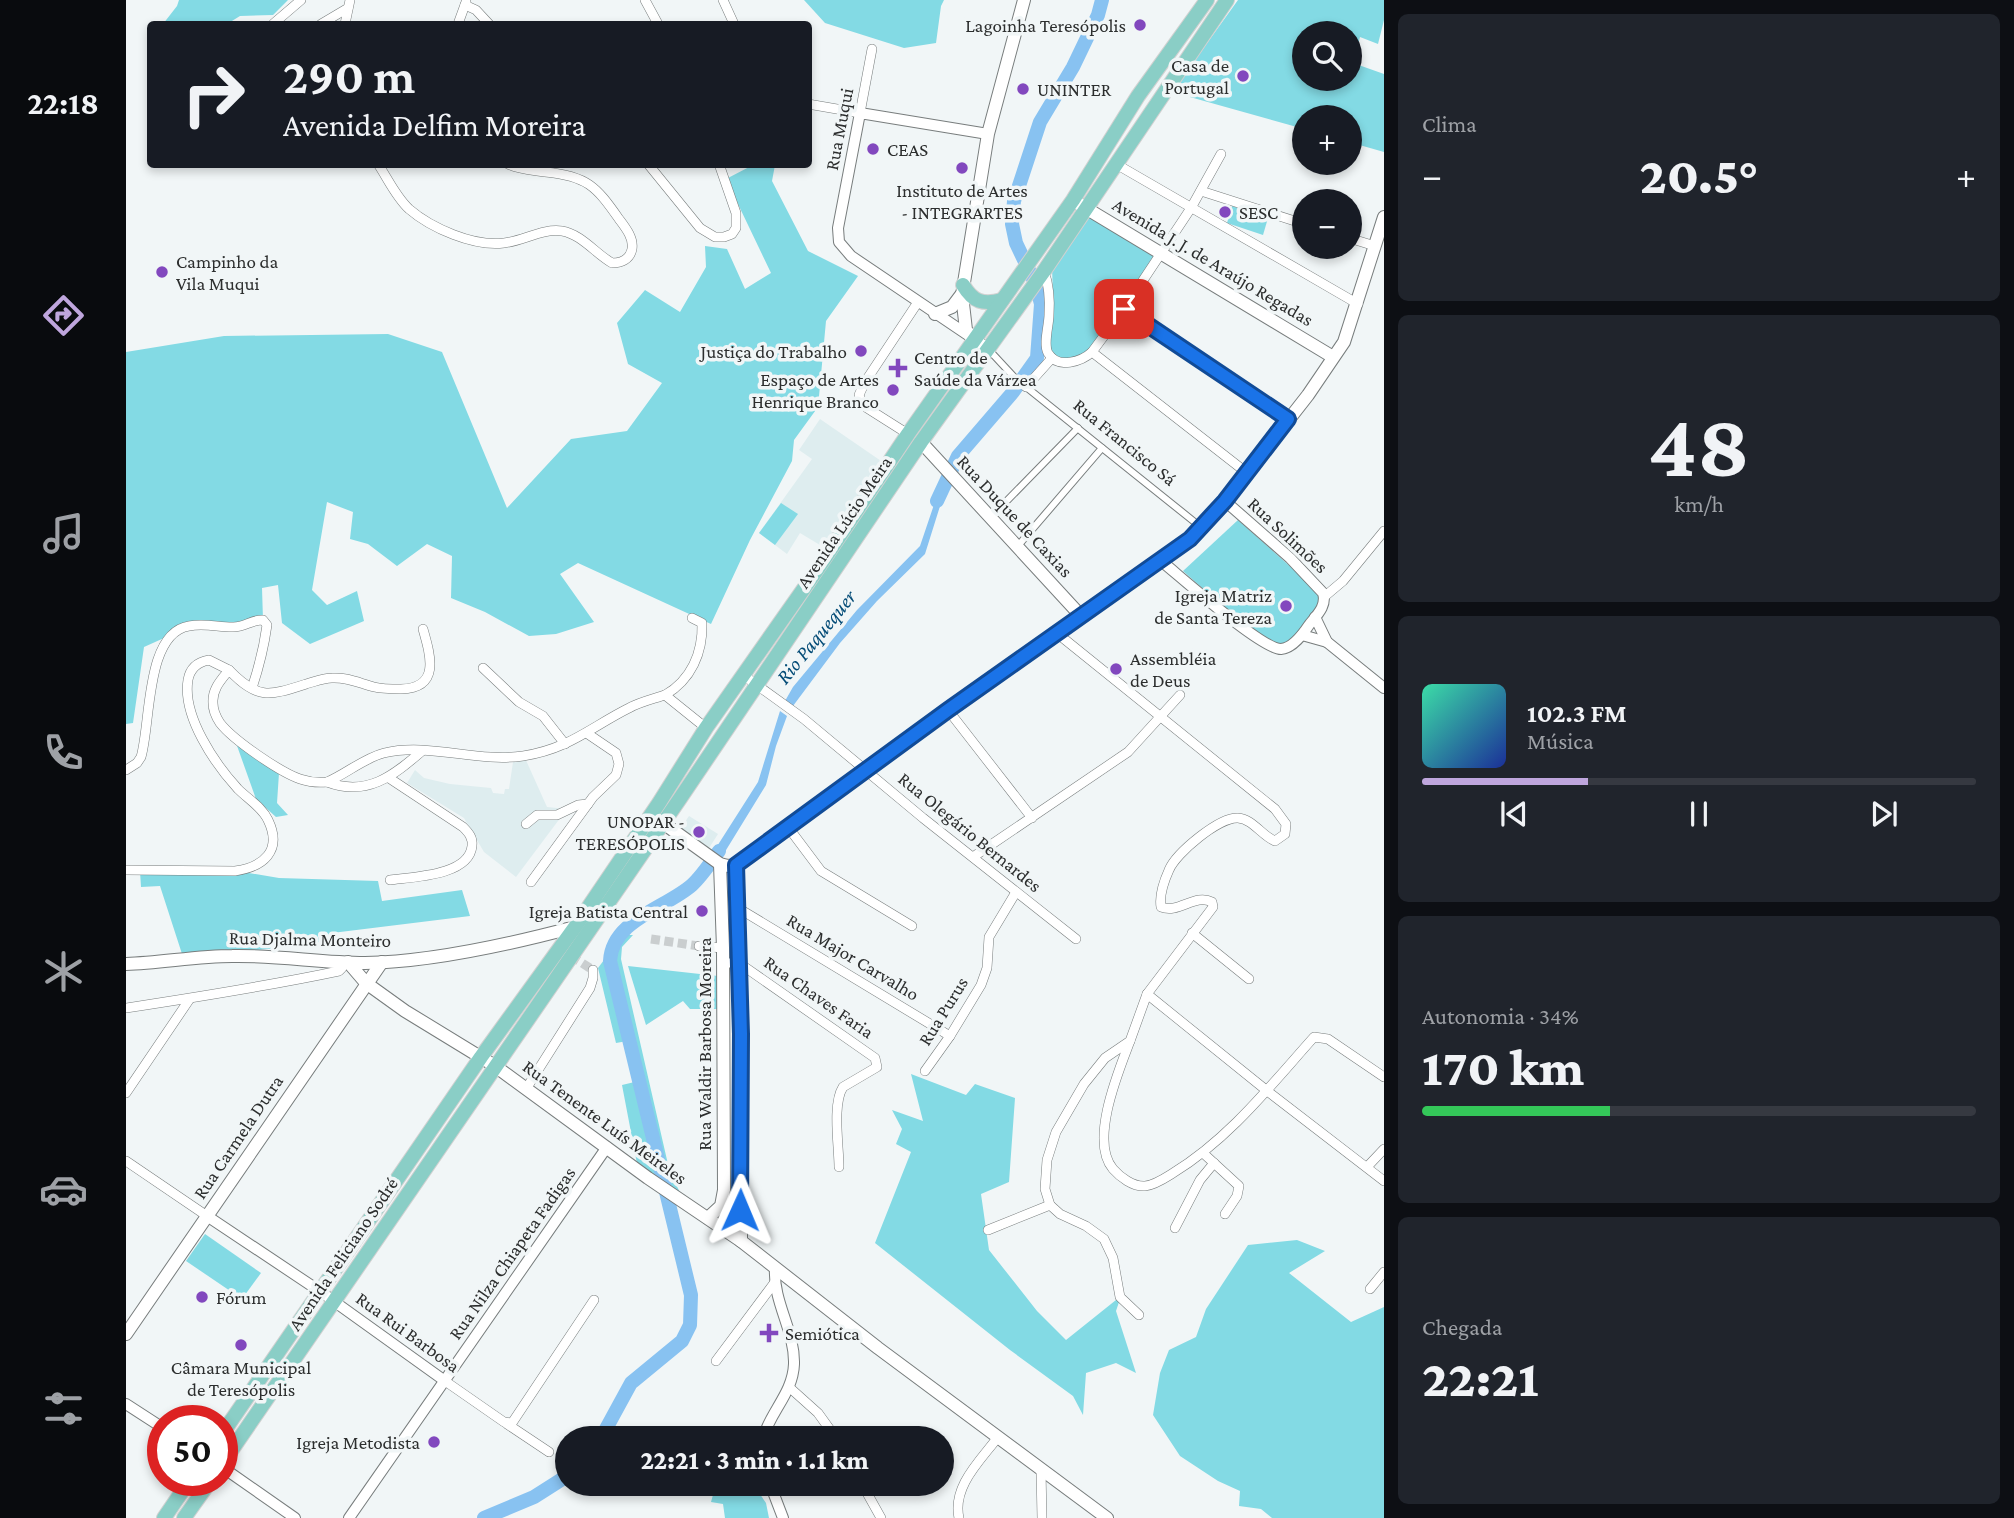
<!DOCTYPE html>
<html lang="pt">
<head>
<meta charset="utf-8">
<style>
	body { margin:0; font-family:"Crimson Pro",serif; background:#20242c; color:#f1f3f6; height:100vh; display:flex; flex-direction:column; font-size:26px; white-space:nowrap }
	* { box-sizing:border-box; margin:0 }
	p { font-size:23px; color:#9ea1a6 }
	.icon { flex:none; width:38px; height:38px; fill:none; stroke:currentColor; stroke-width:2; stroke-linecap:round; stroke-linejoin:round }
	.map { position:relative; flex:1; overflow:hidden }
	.details { display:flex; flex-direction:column; gap:14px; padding:14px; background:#0d0f14; width:630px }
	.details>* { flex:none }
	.banner { position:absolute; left:21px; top:21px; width:665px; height:147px; border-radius:7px; box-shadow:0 4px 10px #0003; background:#171b24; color:#f1f3f6; overflow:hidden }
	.fabs { position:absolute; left:1166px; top:21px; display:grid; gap:14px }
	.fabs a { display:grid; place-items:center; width:70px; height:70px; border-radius:50%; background:#171b24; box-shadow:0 4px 10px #0003; font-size:35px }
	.speed { position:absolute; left:21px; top:1405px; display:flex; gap:14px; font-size:35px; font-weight:700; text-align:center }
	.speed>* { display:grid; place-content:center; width:91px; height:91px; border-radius:50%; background:#171b24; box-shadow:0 4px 10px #0003; line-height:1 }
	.speed .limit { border:10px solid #d22; background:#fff; color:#111 }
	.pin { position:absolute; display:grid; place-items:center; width:60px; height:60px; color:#fff; margin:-30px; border-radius:14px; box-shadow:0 4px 10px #0006 }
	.me { position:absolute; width:77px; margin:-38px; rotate:1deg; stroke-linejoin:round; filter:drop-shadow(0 0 5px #0008) }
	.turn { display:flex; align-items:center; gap:24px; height:147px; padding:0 21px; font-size:32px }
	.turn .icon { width:91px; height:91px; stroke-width:2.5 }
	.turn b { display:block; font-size:49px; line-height:60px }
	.big { font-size:52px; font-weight:800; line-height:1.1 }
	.details .card { flex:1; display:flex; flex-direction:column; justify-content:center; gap:10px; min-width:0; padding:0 24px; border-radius:10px; background:#20242c }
	.details .dial { align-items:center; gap:0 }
	.dial b { font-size:91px; line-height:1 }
	.song { display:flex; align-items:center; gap:21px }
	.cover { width:84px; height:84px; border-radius:10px; background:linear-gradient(135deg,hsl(160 70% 55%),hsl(230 70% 35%)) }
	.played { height:7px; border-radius:4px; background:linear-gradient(90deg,#bfa6dd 30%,#363941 30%) }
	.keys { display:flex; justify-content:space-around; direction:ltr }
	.heat { display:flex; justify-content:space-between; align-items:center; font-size:38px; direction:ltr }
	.charge { height:10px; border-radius:5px; background:linear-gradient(90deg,#34c759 34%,#363941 0) }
	.trip { position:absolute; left:429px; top:1426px; width:399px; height:70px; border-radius:35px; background:#171b24; box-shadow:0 4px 10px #0003; font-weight:800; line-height:70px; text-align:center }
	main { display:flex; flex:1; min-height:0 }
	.tab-bar { display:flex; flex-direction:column; width:126px; justify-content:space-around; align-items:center; background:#090b0e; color:#9ea1a6 }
	.tab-bar .icon { width:49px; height:49px }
	.tab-bar .active { color:#bfa6dd }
	.tab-bar b { font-size:32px; color:#f1f3f6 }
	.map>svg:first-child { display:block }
	.built { fill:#deedef }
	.green { fill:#83dae4; fill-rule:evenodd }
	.water { fill:#88c2f1 }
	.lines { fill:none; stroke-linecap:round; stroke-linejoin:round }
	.river { stroke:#88c2f1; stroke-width:14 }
	.minor-tunnel { stroke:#cacecf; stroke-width:9; stroke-dasharray:9 4.5; stroke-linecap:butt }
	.pedestrian-casing { stroke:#787d7d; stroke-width:8 }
	.minor-casing { stroke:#787d7d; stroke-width:10 }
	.tertiary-casing { stroke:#787d7d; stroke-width:12 }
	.secondary-casing { stroke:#787d7d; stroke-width:14 }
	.primary-casing { stroke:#d1d1d1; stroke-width:16 }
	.pedestrian { stroke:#fff; stroke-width:6 }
	.minor { stroke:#fff; stroke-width:9 }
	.tertiary { stroke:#fff; stroke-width:10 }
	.secondary { stroke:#fff; stroke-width:12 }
	.primary { stroke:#8acec6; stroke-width:14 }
	.route-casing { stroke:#114b97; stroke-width:18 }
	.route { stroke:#1a73e8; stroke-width:12 }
	.poi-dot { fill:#8248be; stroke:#f1f6f7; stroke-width:2.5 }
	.labels { text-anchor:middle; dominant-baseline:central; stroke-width:7; stroke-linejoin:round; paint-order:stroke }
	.poi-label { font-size:19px; fill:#2c2e2e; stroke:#f1f6f7; text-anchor:end }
	.street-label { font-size:19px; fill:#2c2e2e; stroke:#f1f6f7 }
	.water-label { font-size:21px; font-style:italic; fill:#034b76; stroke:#f1f6f7 }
</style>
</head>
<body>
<main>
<nav class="tab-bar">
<b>22:18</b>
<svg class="icon active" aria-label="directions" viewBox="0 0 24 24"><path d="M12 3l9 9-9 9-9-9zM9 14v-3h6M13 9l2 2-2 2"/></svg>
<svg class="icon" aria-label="music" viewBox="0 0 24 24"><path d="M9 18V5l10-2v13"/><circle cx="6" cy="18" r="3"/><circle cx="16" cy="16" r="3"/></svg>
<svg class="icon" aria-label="phone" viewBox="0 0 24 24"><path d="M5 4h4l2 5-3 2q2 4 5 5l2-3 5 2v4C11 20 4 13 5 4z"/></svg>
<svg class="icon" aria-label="climate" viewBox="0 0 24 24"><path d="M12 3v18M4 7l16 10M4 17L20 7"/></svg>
<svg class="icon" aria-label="car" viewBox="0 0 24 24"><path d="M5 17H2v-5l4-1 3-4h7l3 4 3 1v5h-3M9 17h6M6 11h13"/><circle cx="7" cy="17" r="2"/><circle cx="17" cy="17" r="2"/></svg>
<svg class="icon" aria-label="filters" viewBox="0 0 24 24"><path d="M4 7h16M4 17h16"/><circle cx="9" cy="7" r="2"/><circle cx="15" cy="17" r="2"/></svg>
</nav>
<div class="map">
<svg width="1258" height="1518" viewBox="0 0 1258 1518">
	<rect width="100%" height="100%" fill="#f1f6f7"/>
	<g class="built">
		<path d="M694 419 758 463 699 548 674 533 661 554 633 533 686 459 673 450Z"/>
		<path d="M399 758 421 807 441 809 390 877 358 852 338 818 281 783 289 770 298 778 324 784 365 788 367 793 378 794 379 789H383L387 762Z"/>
		<path d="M563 816 592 834 583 848 554 829Z"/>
	</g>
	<g class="green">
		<path d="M53 0H162L147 15 114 16 101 24H37L51 6Z"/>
		<path d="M678 0H818L815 6 810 43 778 48 699 23Z"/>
		<path d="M1112 0H1258V20L1252 44 1234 37 1227 63 1258 74V152L1223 142V117H1178V129L1046 92ZM1178 33H1223V79H1178Z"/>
		<path d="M627 165H649L646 181 682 251 732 276 700 321 692 407 668 440 666 461 624 540 585 624 452 563 434 574 468 622 430 634 403 636 359 612 325 598 326 556 301 544 271 566 242 544 224 539 227 512 201 502 186 590 201 605 231 591 238 621 184 644 156 623 152 585 136 588 137 620 86 629 67 625 18 647 7 723 0 724V352L98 336 262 334 316 352 381 508 445 439 501 431 536 383 502 364 491 323 519 290 554 312 580 267 579 246 601 249 619 289 645 273 600 179Z"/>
		<path d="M1106 206 1142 218 1137 235 1101 223Z"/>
		<path d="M962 212 1029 254 997 306 965 351 947 361 927 356 922 342 927 295 926 268Z"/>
		<path d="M655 503 672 514 649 545 633 533Z"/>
		<path d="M1112 520 1184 584 1197 600 1162 645 1137 642 1057 571Z"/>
		<path d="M110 743 153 773 151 803 162 815 150 817 130 799Z"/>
		<path d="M14 871H111L153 878 252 881 256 901 336 890 344 916 206 933 203 943 57 957 34 886 15 887Z"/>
		<path d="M502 935H507L496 947 495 959 544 1173 558 1200 512 1169 496 1085 517 1080 507 1040 490 1043 472 968 493 940Z"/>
		<path d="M502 966 592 976 591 1009H564L557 1001 520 1025Z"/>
		<path d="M785 1074 840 1095 849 1084 889 1098 883 1182 855 1194 863 1250 911 1311 940 1340 995 1296 990 1311 1010 1373 990 1363 960 1373 957 1415 947 1396 884 1350 749 1243 785 1152 770 1144 776 1129 766 1110 797 1121Z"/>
		<path d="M79 1234 135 1273 116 1299 60 1261Z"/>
		<path d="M1171 1240 1199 1251 1163 1273 1225 1322 1258 1307V1518H1146L1135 1509 1113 1506 1114 1491 1092 1481 1054 1456 1027 1415 1034 1373 1043 1350 1070 1337 1080 1309 1122 1245Z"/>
		<path d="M590 1484H627L640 1503 643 1518H599L597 1504 585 1502Z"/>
	</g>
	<g class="water">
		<path d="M816 481 820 487 799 554 751 601 714 643 667 706 659 701 667 687 731 610 794 546Z"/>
		<path d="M654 711 661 716 650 746 640 785 597 855 588 851 632 782Z"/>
	</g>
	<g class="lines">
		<g class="river">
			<path d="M811 501 832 456 887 392 911 358 915 304 910 285 890 243 886 224 888 201 914 122 947 67 972 15 976 0"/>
			<path d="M475 1438 505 1383 556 1341 564 1325 565 1295 484 961C486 920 540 908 566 885 576 876 585 862 593 851"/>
			<path d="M358 1518 408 1497 441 1476"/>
		</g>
		<g class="minor-tunnel">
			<path d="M525 939 573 946"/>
			<path d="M445 956 467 970"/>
		</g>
		<g class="pedestrian-casing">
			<g id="pedestrian">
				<path d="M863 350 889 378 1076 528"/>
				<path d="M865 517 952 428"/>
				<path d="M891 547 976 448"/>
			</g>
		</g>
		<g class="minor-casing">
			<g id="minor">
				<path d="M519 0 532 24"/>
				<path d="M597 0 608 24"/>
				<path d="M339 5 350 10 363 24"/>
				<path d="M147 24 175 0"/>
				<path d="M195 24 222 8"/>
				<path d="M219 24 224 0"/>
				<path d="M332 24 340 2"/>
				<path d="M682 104 734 113 746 49"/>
				<path d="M252 164C262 179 270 197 283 209 305 228 348 247 378 243 397 241 417 228 436 231 455 234 470 254 486 263 496 263 504 259 506 249 508 238 499 227 493 219 470 186 461 176 419 172 407 170 394 170 382 164"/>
				<path d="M522 164 574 228 589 237H598L606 234 610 228V213L593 164"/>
				<path d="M990 164 1232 304"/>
				<path d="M1075 191 1178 224"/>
				<path d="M1223 238 1249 246"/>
				<path d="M918 271C923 285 924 300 923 315 923 325 917 344 922 353 932 370 956 361 966 352L1121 473"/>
				<path d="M998 309 1162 419"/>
				<path d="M966 352 998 309 1065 208 1095 154"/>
				<path d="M900 387 926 358"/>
				<path d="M782 434 741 408 736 403 733 395 739 382 792 302"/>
				<path d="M1198 597 1217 581 1258 531"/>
				<path d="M297 629C305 657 314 688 275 689 266 689 256 689 248 687 233 683 221 677 206 678 197 678 188 682 180 684 143 696 132 700 103 670 95 680 86 689 87 703 87 710 90 717 94 723 107 740 154 772 174 779 183 782 191 783 201 782 220 774 238 758 258 753 303 742 351 763 397 756 443 749 465 727 503 708 514 702 527 699 539 695L580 728"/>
				<path d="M932 634 1149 809 1160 824 1159 834 1149 841C1136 836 1127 819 1112 818 1093 817 1050 853 1043 870 1038 881 1033 895 1035 907 1053 914 1069 893 1086 902L1087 907 1021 994 1004 1041 979 1058 958 1084 930 1132 921 1160 919 1189 924 1205 934 1214 960 1226 978 1239 987 1258 994 1297 1013 1315"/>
				<path d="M357 668 393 702 417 716 439 744"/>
				<path d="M617 675 678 719 797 818 950 939"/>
				<path d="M539 695C565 680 577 653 576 623L566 618"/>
				<path d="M822 710 906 818"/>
				<path d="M0 770 11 763 15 757C25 724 19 633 63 626 78 623 92 627 106 627 118 628 126 619 137 620L141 625C138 647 133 667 126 688"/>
				<path d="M263 778 337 827C343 833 347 838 346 846 343 876 286 877 264 880"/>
				<path d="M201 782C241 797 267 776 296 751"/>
				<path d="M400 824 411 815H431L452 805 462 804"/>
				<path d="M662 827 695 871 786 926"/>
				<path d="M847 857 1002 752 1054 695"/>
				<path d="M0 870 109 871C137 867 157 851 142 820 136 807 122 799 112 789 89 764 56 716 62 680 64 668 72 662 83 660L103 670"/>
				<path d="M405 882 467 797 490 775 493 764 490 753 462 734"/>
				<path d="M612 908 824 1036"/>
				<path d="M1066 933 1123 979"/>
				<path d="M573 946 597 948"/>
				<path d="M596 963H613L749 1058 751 1067 717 1087C706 1104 713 1146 713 1167"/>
				<path d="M1021 994 1140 1090 1258 1181"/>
				<path d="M0 1008C72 997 142 986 213 971L216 968 214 962"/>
				<path d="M1004 1041C993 1070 963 1141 987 1169 994 1177 1007 1187 1019 1186 1029 1185 1039 1178 1047 1173 1103 1139 1145 1085 1188 1037L1202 1039 1258 1077"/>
				<path d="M799 1071 824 1036 855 985 861 968 863 937 890 892"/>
				<path d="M400 1089 464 988 467 978V970"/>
				<path d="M0 1093 63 1000"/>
				<path d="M1077 1153 1113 1186 1111 1196 1099 1214"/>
				<path d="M0 1161 81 1216"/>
				<path d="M1241 1167 1258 1149"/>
				<path d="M1049 1228 1074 1180 1088 1163"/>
				<path d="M862 1230 924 1205"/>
				<path d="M1244 1289 1258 1272"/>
				<path d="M590 1361 649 1282"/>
				<path d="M319 1381 378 1422 386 1423 468 1300"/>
				<path d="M663 1387 692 1413 710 1438"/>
				<path d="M381 1424 423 1452"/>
				<path d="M915 1470 916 1518"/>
				<path d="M736 1484 755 1518"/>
				<path d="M833 1518C826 1486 855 1460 872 1437"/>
			</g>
		</g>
		<g class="tertiary-casing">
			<g id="tertiary">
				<path d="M842 335 725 256 713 242 712 228 734 113 862 134"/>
				<path d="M1034 560C1054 576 1135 649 1155 649 1167 648 1177 634 1183 625 1191 615 1201 606 1197 593L1164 558 1099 501"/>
				<path d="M1189 617 1201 642 1258 688"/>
				<path d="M1176 635 1201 642"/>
				<path d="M81 1216 195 1292 319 1381"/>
				<path d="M0 1404 37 1428"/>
				<path d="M637 1438C644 1412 667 1393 668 1364 669 1331 647 1302 649 1269"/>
				<path d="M96 1467 169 1518"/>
				<path d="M644 1484 657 1518"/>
				<path d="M223 1518 481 1147"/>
			</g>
		</g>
		<g class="secondary-casing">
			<g id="secondary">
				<path d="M953 204 1207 357"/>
				<path d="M809 314 826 307 835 295"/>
				<path d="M863 350 848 340 840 330 836 295 862 134 898 0"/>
				<path d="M795 442 955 616"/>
				<path d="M537 823 594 864 602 866 610 865 822 710 1052 548 1076 528 1099 501 1182 395 1218 342 1258 217"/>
				<path d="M610 865 615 1034V1241"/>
				<path d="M222 962 240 983 279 1011 369 1066 522 1178 615 1241 752 1348 981 1518"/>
				<path d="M0 964C35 963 71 956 106 956 151 955 195 963 239 963 305 962 385 944 449 927"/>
				<path d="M582 1218 595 1206 598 1190 597 948 594 864"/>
				<path d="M0 1334 256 962"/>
			</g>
		</g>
		<g class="primary-casing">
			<g id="primary">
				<path d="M837 285C847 302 857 305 876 300"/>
				<path d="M96 1434 355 1057 449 927 533 803 580 728 691 570 782 434 947 200 1012 96 1081 0"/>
				<path d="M96 1464 553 800 795 442 918 271 1101 0"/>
				<path d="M38 1518 64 1480"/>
				<path d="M58 1518 85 1480"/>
			</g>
		</g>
		<use href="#pedestrian" class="pedestrian"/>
		<use href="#minor" class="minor"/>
		<use href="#tertiary" class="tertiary"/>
		<use href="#secondary" class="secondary"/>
		<use href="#primary" class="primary"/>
	</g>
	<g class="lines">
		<g class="route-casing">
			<path id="route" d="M614 1210 615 1034 610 865 822 710 1064 539 1099 501 1162 419 998 309"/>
		</g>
		<use href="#route" class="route"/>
	</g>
	<g class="poi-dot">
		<circle cx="1014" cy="25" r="7"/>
		<circle cx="1117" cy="76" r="7"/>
		<circle cx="897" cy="89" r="7"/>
		<circle cx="747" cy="149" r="7"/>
		<circle cx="836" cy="168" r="7"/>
		<circle cx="1099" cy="212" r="7"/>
		<circle cx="36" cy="272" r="7"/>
		<circle cx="735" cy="351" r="7"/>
		<path d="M768.5 357.5h7v7h7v7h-7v7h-7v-7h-7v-7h7z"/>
		<circle cx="767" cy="390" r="7"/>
		<circle cx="1160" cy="606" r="7"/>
		<circle cx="990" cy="669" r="7"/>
		<circle cx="573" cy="832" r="7"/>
		<circle cx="576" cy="911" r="7"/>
		<circle cx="76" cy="1297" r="7"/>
		<path d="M639.5 1322.5h7v7h7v7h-7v7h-7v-7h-7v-7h7z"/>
		<circle cx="115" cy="1345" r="7"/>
		<circle cx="308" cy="1442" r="7"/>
	</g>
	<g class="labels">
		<g class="poi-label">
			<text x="1000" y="25">Lagoinha Teresópolis</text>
			<text x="1103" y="65">Casa de<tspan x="1103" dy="22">Portugal</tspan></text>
			<text x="911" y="89" text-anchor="start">UNINTER</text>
			<text x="761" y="149" text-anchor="start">CEAS</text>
			<text x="836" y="190" text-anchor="middle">Instituto de Artes<tspan x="836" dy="22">- INTEGRARTES</tspan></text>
			<text x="1113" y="212" text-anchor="start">SESC</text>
			<text x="50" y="261" text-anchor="start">Campinho da<tspan x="50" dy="22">Vila Muqui</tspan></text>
			<text x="721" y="351">Justiça do Trabalho</text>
			<text x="788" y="357" text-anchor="start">Centro de<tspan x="788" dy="22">Saúde da Várzea</tspan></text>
			<text x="753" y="379">Espaço de Artes<tspan x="753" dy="22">Henrique Branco</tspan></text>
			<text x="1146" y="595">Igreja Matriz<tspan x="1146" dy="22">de Santa Tereza</tspan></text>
			<text x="1004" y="658" text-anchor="start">Assembléia<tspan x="1004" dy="22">de Deus</tspan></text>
			<text x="559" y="821">UNOPAR -<tspan x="559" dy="22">TERESÓPOLIS</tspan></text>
			<text x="562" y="911">Igreja Batista Central</text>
			<text x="90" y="1297" text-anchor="start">Fórum</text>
			<text x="659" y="1333" text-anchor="start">Semiótica</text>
			<text x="115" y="1367" text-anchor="middle">Câmara Municipal<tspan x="115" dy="22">de Teresópolis</tspan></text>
			<text x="294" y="1442">Igreja Metodista</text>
		</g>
		<g class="street-label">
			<text transform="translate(713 129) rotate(-79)">Rua Muqui</text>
			<text transform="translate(1087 262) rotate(31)">Avenida J. J. de Araújo Regadas</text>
			<text transform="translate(999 442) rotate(39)">Rua Francisco Sá</text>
			<text transform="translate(889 516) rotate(47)">Rua Duque de Caxias</text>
			<text transform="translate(718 522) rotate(-56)">Avenida Lúcio Meira</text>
			<text transform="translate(1162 535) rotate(43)">Rua Solimões</text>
			<text transform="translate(844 832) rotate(39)">Rua Olegário Bernardes</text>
			<text transform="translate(184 939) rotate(1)">Rua Djalma Monteiro</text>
			<text transform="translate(727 957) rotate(31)">Rua Major Carvalho</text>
			<text transform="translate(693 997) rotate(35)">Rua Chaves Faria</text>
			<text transform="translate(817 1011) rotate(-58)">Rua Purus</text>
			<text transform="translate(578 1044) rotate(-90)">Rua Waldir Barbosa Moreira</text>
			<text transform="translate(479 1122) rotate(36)">Rua Tenente Luís Meireles</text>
			<text transform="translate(112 1137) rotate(-56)">Rua Carmela Dutra</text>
			<text transform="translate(386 1253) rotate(-55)">Rua Nilza Chiapeta Fadigas</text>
			<text transform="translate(217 1254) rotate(-56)">Avenida Feliciano Sodré</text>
			<text transform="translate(282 1332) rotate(36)">Rua Rui Barbosa</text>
		</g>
		<g class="water-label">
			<text transform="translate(690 637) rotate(-51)">Rio Paquequer</text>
		</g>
	</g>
</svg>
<div class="fabs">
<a><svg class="icon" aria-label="search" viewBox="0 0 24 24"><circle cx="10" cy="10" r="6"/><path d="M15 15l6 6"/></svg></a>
<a>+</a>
<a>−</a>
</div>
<div class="speed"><div class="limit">50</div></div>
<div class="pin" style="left:998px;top:309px;background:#d93025"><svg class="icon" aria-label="arrive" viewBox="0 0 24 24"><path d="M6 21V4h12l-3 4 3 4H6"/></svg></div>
<svg class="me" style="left:614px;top:1210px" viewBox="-20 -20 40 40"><path d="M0-17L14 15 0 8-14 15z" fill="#1a73e8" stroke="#fff" stroke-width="4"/></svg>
<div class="trip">22:21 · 3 min · 1.1 km</div>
<div class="banner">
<div class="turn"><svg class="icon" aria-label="right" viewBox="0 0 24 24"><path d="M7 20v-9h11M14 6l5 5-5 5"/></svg><div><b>290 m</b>Avenida Delfim Moreira</div></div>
</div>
</div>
<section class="details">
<div class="card"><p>Clima</p>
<div class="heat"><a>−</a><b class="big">20.5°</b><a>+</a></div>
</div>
<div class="card dial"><b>48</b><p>km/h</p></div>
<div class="card">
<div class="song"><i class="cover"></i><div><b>102.3 FM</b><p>Música</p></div></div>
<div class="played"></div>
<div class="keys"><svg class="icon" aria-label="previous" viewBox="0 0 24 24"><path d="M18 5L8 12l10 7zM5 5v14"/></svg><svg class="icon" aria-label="pause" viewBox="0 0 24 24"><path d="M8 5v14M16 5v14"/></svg><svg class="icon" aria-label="next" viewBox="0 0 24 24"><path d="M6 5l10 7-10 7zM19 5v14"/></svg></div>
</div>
<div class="card"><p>Autonomia · 34%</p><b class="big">170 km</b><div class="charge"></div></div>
<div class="card"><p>Chegada</p><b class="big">22:21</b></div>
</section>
</main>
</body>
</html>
